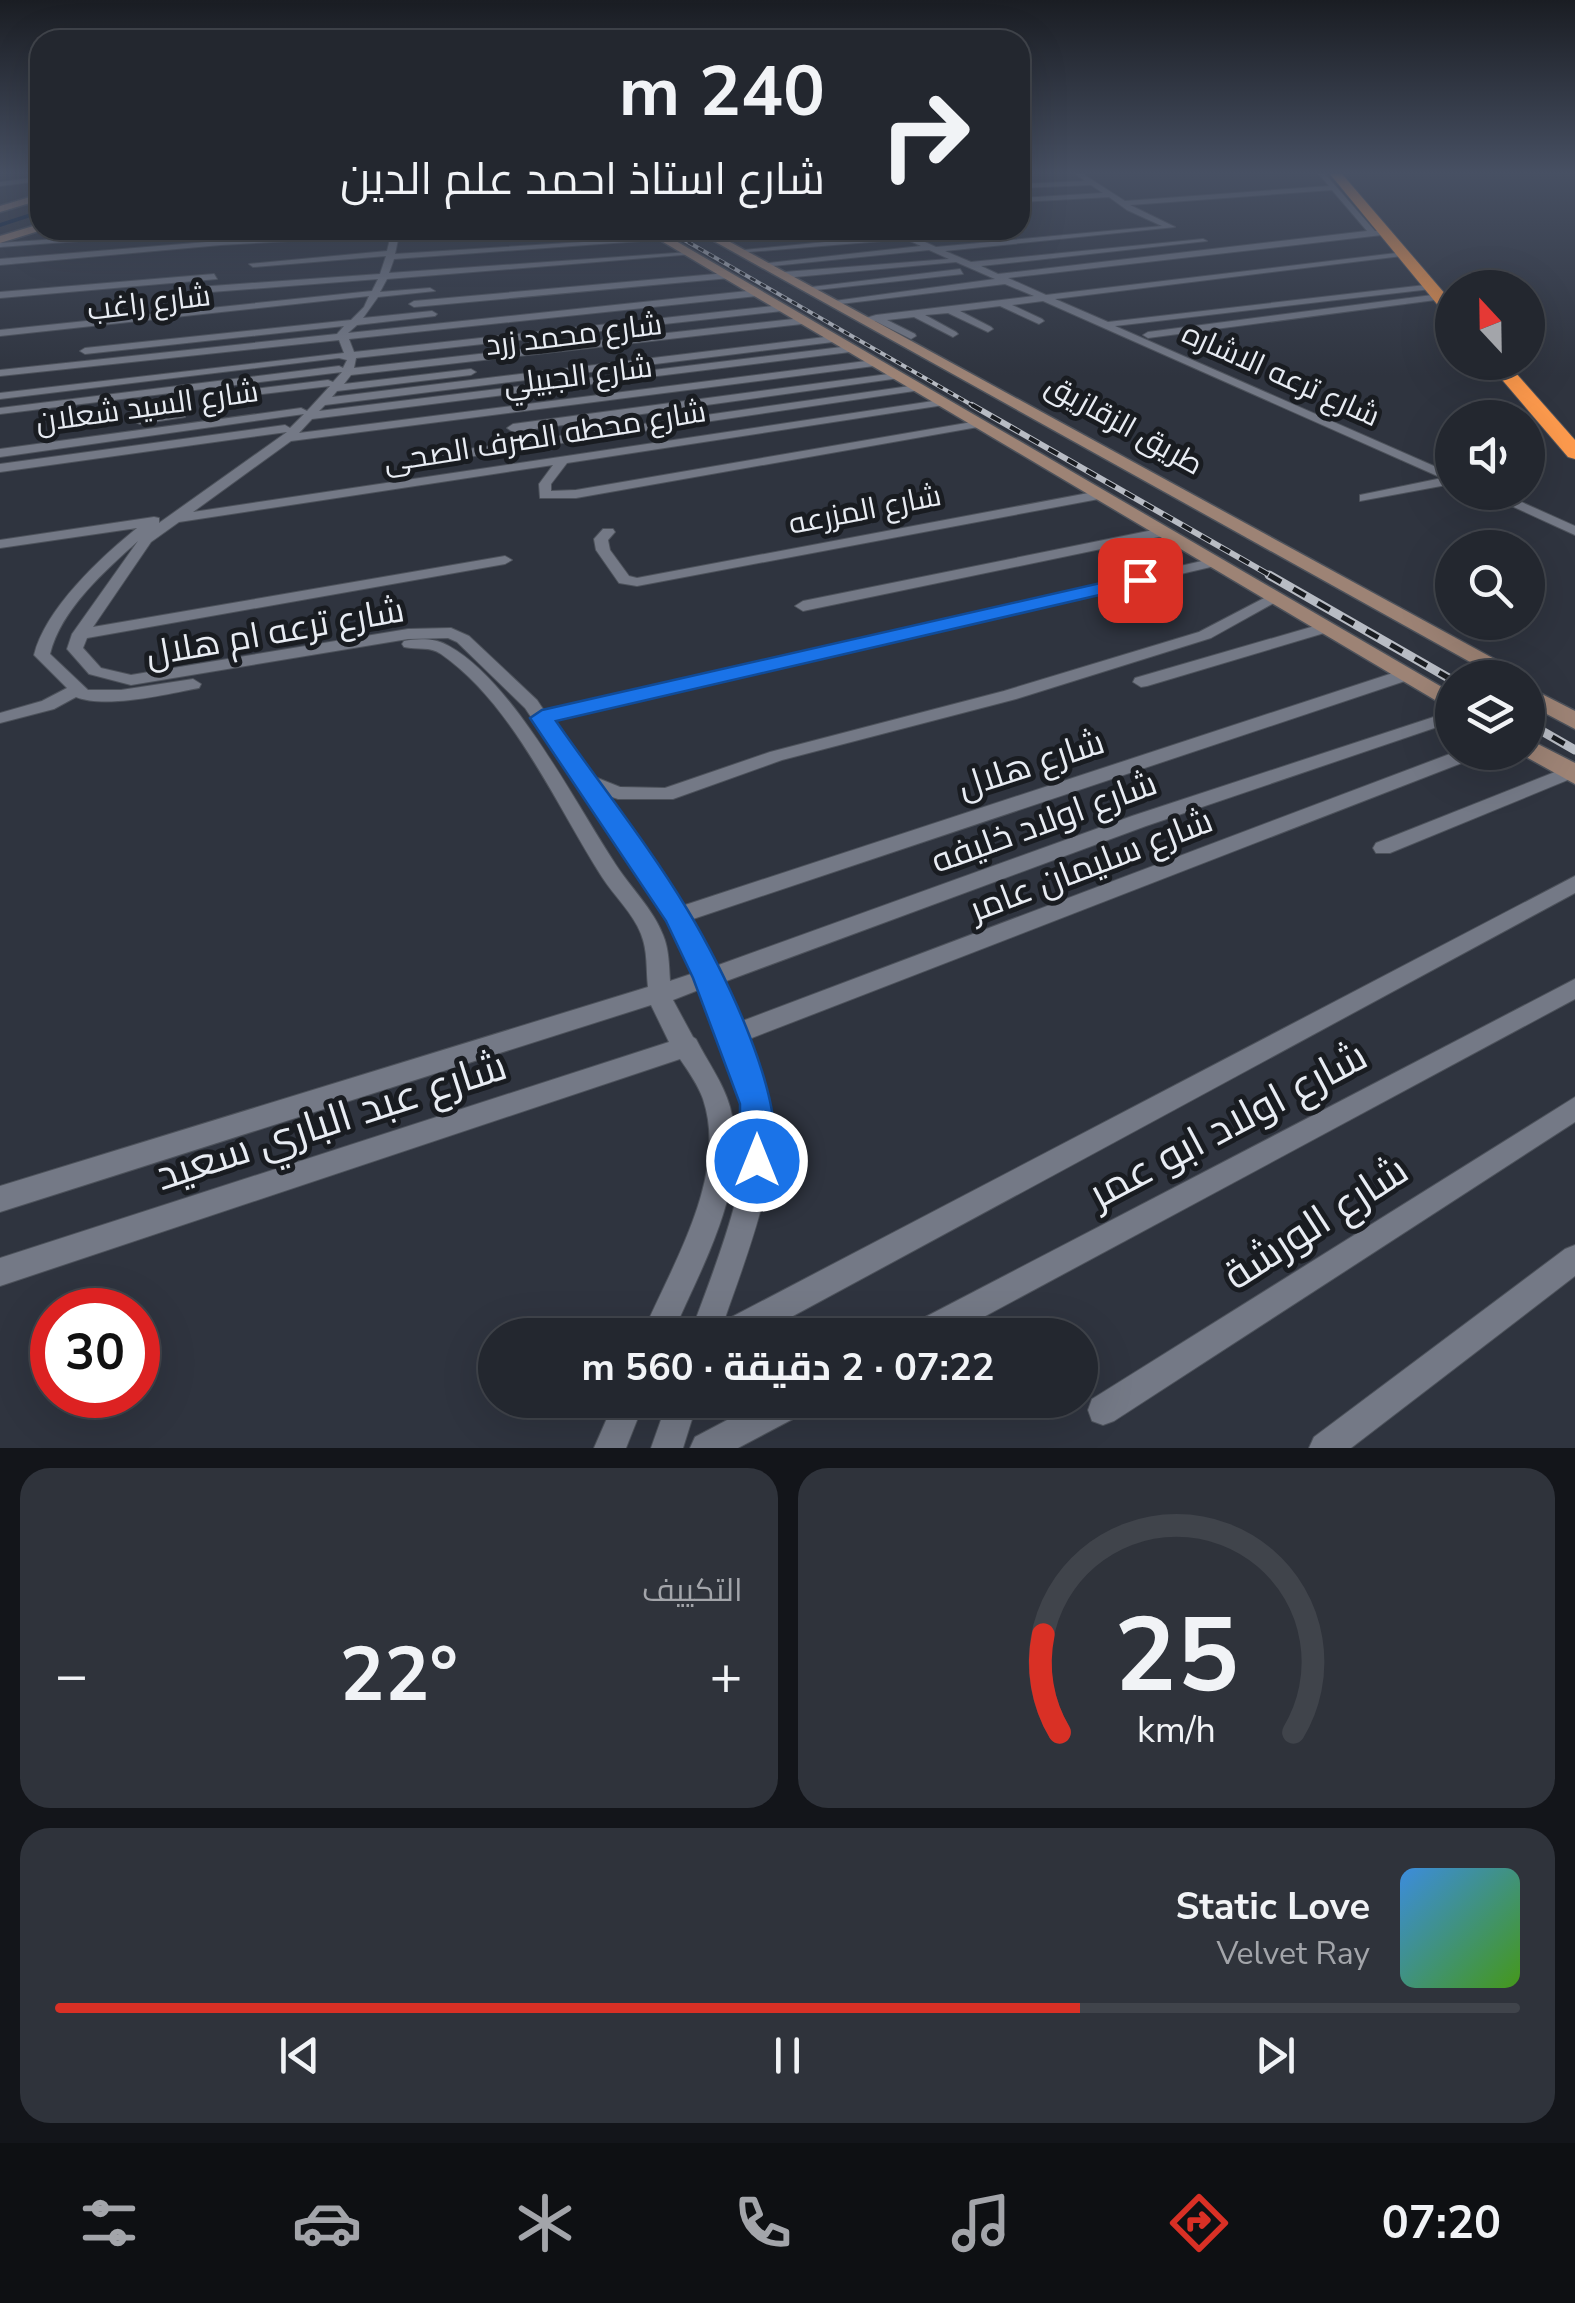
<!DOCTYPE html>
<html lang="ar">
<head>
<meta charset="utf-8">
<style>
	body { margin:0; font-family:"Nunito Sans",Cairo,sans-serif; background:#2f333b; color:#f1f3f6; direction:rtl; height:100vh; display:flex; flex-direction:column; font-size:38px; white-space:nowrap }
	* { box-sizing:border-box; margin:0 }
	p { font-size:32px; color:#a3a5aa }
	.icon { flex:none; width:55px; height:55px; fill:none; stroke:currentColor; stroke-width:2; stroke-linecap:round; stroke-linejoin:round }
	.map { position:relative; height:1448px; overflow:hidden; direction:ltr }
	.drawer { display:flex; flex-direction:column; gap:20px; padding:20px; background:#13151a; flex:1 }
	.drawer>* { flex:none }
	.hud { position:absolute; left:30px; top:30px; width:1000px; height:210px; border-radius:30px; box-shadow:0 10px 40px #0002,0 0 0 2px #40444b; direction:rtl; background:#23272f; color:#f1f3f6; overflow:hidden }
	.needle { width:65px; rotate:338deg }
	.tools { position:absolute; left:1435px; top:270px; display:grid; gap:20px }
	.tools a { display:grid; place-items:center; width:110px; height:110px; border-radius:50%; background:#23272f; box-shadow:0 10px 40px #0002,0 0 0 2px #40444b; font-size:50px }
	.speed { position:absolute; left:30px; top:1288px; display:flex; gap:20px; font-size:50px; font-weight:700; text-align:center }
	.speed>* { display:grid; place-content:center; width:130px; height:130px; border-radius:50%; background:#23272f; box-shadow:0 10px 40px #0002,0 0 0 2px #40444b; line-height:1 }
	.speed .limit { border:15px solid #d22; background:#fff; color:#111 }
	.pin { position:absolute; display:grid; place-items:center; width:85px; height:85px; color:#fff; margin:-42px; border-radius:20px; box-shadow:0 5px 15px #0006 }
	.me { position:absolute; width:110px; margin:-55px; rotate:0deg; stroke-linejoin:round; filter:drop-shadow(0 0 8px #0008) }
	.turn { display:flex; align-items:center; gap:35px; height:210px; padding:0 40px; font-size:45px }
	.turn .icon { width:130px; height:130px; stroke-width:2.5 }
	.turn b { display:block; font-size:70px; line-height:85px }
	.big { font-size:75px; font-weight:700; line-height:1.1 }
	.drawer .card { flex:1; display:flex; flex-direction:column; justify-content:center; gap:15px; min-width:0; padding:0 35px; border-radius:30px; background:#2f333b }
	.drawer .dial { align-items:center; gap:0 }
	.dial svg { height:260px; overflow:visible; fill:none; stroke:#40444b; stroke-width:7; stroke-linecap:round; text-anchor:middle }
	.dial text { fill:#f1f3f6; stroke:none }
	.song { display:flex; align-items:center; gap:30px }
	.cover { width:120px; height:120px; border-radius:15px; background:linear-gradient(135deg,hsl(210 70% 55%),hsl(100 70% 35%)) }
	.played { height:10px; border-radius:5px; background:linear-gradient(90deg,#d93025 70%,#40444b 70%) }
	.keys { display:flex; justify-content:space-around; direction:ltr }
	.heat { display:flex; justify-content:space-between; align-items:center; font-size:55px; direction:ltr }
	.drawer .tiles { flex:1; display:grid; gap:20px; grid-template-columns:1fr 1fr }
	.card:last-child { grid-column:span 2 }
	.trip { position:absolute; left:478px; top:1318px; width:620px; height:100px; border-radius:50px; background:#23272f; box-shadow:0 10px 40px #0002,0 0 0 2px #40444b; font-weight:700; line-height:100px; text-align:center; direction:rtl }
	.tabs { display:flex; height:160px; justify-content:space-around; align-items:center; background:#0e1013; color:#a3a5aa }
	.tabs .icon { width:70px; height:70px }
	.tabs .current { color:#d93025 }
	.tabs b { font-size:45px; color:#f1f3f6 }
	.map>svg:first-child { display:block }
	.lines { fill:none; stroke-linecap:round; stroke-linejoin:round }
	.canal { fill:#001a3c; fill-rule:evenodd }
	.street-casing { stroke:#4d525b; stroke-width:2 }
	.secondary-casing { stroke:#4d525b; stroke-width:3 }
	.highway-casing { stroke:#4d525b; stroke-width:2 }
	.street { fill:#747986; fill-rule:evenodd }
	.secondary { fill:#9d8375; fill-rule:evenodd }
	.highway { fill:#fd9a4d; fill-rule:evenodd }
	.rail-far2-casing { stroke:#b8bcc4; stroke-width:4 }
	.rail-far1-casing { stroke:#b8bcc4; stroke-width:6 }
	.rail-casing { stroke:#b8bcc4; stroke-width:9 }
	.rail-far2 { stroke:#191c21; stroke-width:2.5; stroke-dasharray:6; stroke-linecap:butt }
	.rail-far1 { stroke:#191c21; stroke-width:4; stroke-dasharray:11; stroke-linecap:butt }
	.rail { stroke:#191c21; stroke-width:5; stroke-dasharray:14; stroke-linecap:butt }
	.route { fill:#1a73e8; stroke:#114b97; stroke-width:2.5 }
	.labels { text-anchor:middle; dominant-baseline:central; stroke-width:10; stroke-linejoin:round; paint-order:stroke }
	.far-street-label { font-size:30px; fill:#e8ecf3; stroke:#191c21 }
	.street-label { font-size:35px; fill:#e8ecf3; stroke:#191c21 }
	.near-street-label { font-size:42px; fill:#e8ecf3; stroke:#191c21 }
</style>
</head>
<body>
<div class="map">
<svg width="1575" height="1448" viewBox="0 0 1575 1448">
	<rect width="100%" height="100%" fill="#2f343f"/>
	<g class="lines">
		<path class="canal" d="M40 210V214L0 227V223Z"/>
		<g class="street-casing">
			<g id="street">
				<path d="M1076 174H1083L1125 201 1329 186 1319 174H1325L1375 231H1382V235L1008 278 1046 295 1405 252 1402 256 1055 299 1108 322 1434 284 1431 289 1115 326 1452 474V484L1360 501V495L1442 478 1043 301 1012 305 1042 319 1044 321 1039 324 1000 306 960 311 991 327 993 329 988 332 948 313 925 315 956 332 958 334 953 337 914 317 887 320 915 334 916 336 911 339 875 321 864 323 859 320 876 315 1034 296 1005 284 832 305 827 302 995 279 956 262 784 278 780 275 784 272 949 259 929 250 763 267 759 264 921 246 906 239 737 253 733 251 897 235 887 230H898L936 247 1162 226 1127 210 1109 197 1020 202V198L1103 193 1091 185 1020 188V184L1085 181ZM1332 190 1367 231 998 274 981 266 1207 241 1203 239 971 262 945 251 1175 227 1130 205Z"/>
				<path d="M40 177V181L0 186V182Z"/>
				<path d="M184 230H223L0 247V243Z"/>
				<path d="M389 230H400L395 254 664 237 668 239 394 259 389 273 690 252 694 254 387 279 380 292 430 288 435 291 378 297 363 318 432 311 437 314 435 316 357 325 348 333 757 290 762 293 757 296 349 339 354 352 782 305 787 308 782 311 356 358 354 368 802 318 807 321 802 324 351 375 344 384 471 369 476 372 471 375 337 391 332 397 833 336 838 339 833 342 325 405 319 411 850 346 855 349 850 352 312 419 299 433 874 360 879 363 874 366 291 441 193 512 940 400 946 403 944 405 567 463 551 484V491L576 490 978 421 984 424 978 427 576 498H540L539 484 553 465 179 522 151 542 93 627 505 556 512 560 505 564 87 638 83 648 101 668 131 675 408 629 451 628 469 636 537 700 545 712 1215 558 1222 562 1215 566 552 721 590 775 620 787 665 788 770 752 1004 691 1199 632 1270 595H1280L1283 598 1211 638 1016 699 782 760 673 799H618L603 794 682 906 1399 671 1405 670 1413 675 1411 679 690 920 713 967 1132 816 1452 711V722L1146 826 721 983 737 1023 1455 752H1483L1480 756 744 1041C752 1062 764 1085 769 1107 782 1172 745 1259 724 1321L1575 876V893L758 1335H690C712 1273 757 1169 744 1105 736 1070 714 1024 701 989L673 1000 693 1037 696 1039C707 1061 723 1082 730 1107 751 1184 701 1267 672 1335H642C671 1266 729 1176 703 1099 698 1085 689 1072 680 1059L0 1286V1258L669 1042 651 1005 0 1212V1186L648 987C646 970 648 951 641 934 633 913 614 896 602 877 556 805 513 704 441 654 430 646 417 650 404 647L402 644 404 641C419 638 436 638 449 646 514 682 575 803 616 865 631 888 653 909 663 935 669 949 669 966 670 981L694 973 668 920 525 708 457 642 448 638 408 639 131 685 89 674 67 649 72 634 138 541C105 571 61 609 50 654L88 690H121L193 679 201 684 199 688C168 694 105 709 76 697L54 709 0 723V713L42 701 67 688 34 655C45 609 101 557 137 528L0 548V540L154 517 159 518V523L287 432 0 472V464L285 425 290 428 304 414 0 457V449L301 408 307 411 330 386 254 395 248 392 254 389 328 380 333 382 342 372 0 414V408L339 366 343 368 347 360 339 358 0 399V393L344 353 339 340 0 376V370L337 334 344 326 85 354 80 351 85 348 351 320 364 307 369 296 0 336V330L372 291 378 279 198 293 193 290 198 287 380 274 386 256 253 267 249 264 387 251 391 235 221 245 0 265V259L232 240Z"/>
				<path d="M543 230H582L533 235 529 233Z"/>
				<path d="M741 230H773L709 237 705 235Z"/>
				<path d="M960 269 963 274 807 291 803 288Z"/>
				<path d="M727 273 730 278 414 307 409 304 414 301Z"/>
				<path d="M214 274 217 279 0 298V292Z"/>
				<path d="M1440 294 1443 295V299L1148 338 1143 335 1148 332Z"/>
				<path d="M896 373 901 376 900 378 513 432 507 428 513 424Z"/>
				<path d="M917 385 921 386V390L433 462 427 458 433 454Z"/>
				<path d="M181 412 185 413V417L140 424 134 421 140 418Z"/>
				<path d="M1099 491 1104 492V498L637 586 619 583 596 550 594 539 603 529H613L615 532 608 540 610 550 629 576 637 578Z"/>
				<path d="M1481 492H1499L1575 526V535Z"/>
				<path d="M1163 528 1170 532 1168 535 803 611 795 606 803 601Z"/>
				<path d="M1325 623 1331 625 1333 628 1331 631 1147 686 1141 687 1133 682 1135 678Z"/>
				<path d="M1570 766 1575 767V777L1390 853H1376L1373 848 1376 843Z"/>
				<path d="M1575 979V999L950 1335H905L910 1325Z"/>
				<path d="M1575 1097V1122L1114 1421 1103 1425 1092 1421 1088 1410 1092 1399Z"/>
				<path d="M1575 1245V1276L1351 1448H1309L1314 1437 1565 1249Z"/>
				<path d="M615 1400H645L626 1448H594Z"/>
				<path d="M668 1400H698L683 1448H651Z"/>
				<path d="M765 1400H812L808 1411 738 1448H690L695 1437Z"/>
			</g>
		</g>
		<g class="secondary-casing">
			<g id="secondary">
				<path d="M40 194V200L0 212V206Z"/>
				<path d="M40 224 42 230 0 243V236Z"/>
				<path d="M643 230H657L1452 693V710Z"/>
				<path d="M694 230H708L1529 678H1499Z"/>
				<path d="M1528 687 1575 711V729L1528 704Z"/>
				<path d="M1528 739 1575 763V784L1519 753 1528 752Z"/>
			</g>
		</g>
		<g class="highway-casing">
			<g id="highway">
				<path d="M1330 174H1342L1452 302V317L1446 315Z"/>
				<path d="M1487 362H1506L1575 440V459L1568 457Z"/>
			</g>
		</g>
		<use href="#street" class="street"/>
		<use href="#secondary" class="secondary"/>
		<use href="#highway" class="highway"/>
		<g class="rail-far2-casing">
			<path id="rail-far2" d="M667 230 977 408"/>
		</g>
		<g class="rail-far1-casing">
			<path id="rail-far1" d="M972 405 1273 577"/>
		</g>
		<g class="rail-casing">
			<g id="rail">
				<path d="M1269 575 1452 680"/>
				<path d="M1528 723 1575 750"/>
			</g>
		</g>
		<use href="#rail-far2" class="rail-far2"/>
		<use href="#rail-far1" class="rail-far1"/>
		<use href="#rail" class="rail"/>
	</g>
	<linearGradient id="sky" x2="0" y2="1"><stop stop-color="#1a1d23"/><stop offset="0.46" stop-color="#475063"/><stop offset="1" stop-color="#475063" stop-opacity="0"/></linearGradient>
	<rect width="1575" height="376" fill="url(#sky)"/>
	<path class="route" d="M1140 574 1150 580 1147 584 556 721C599 783 648 844 687 909 720 963 796 1112 769 1172L757 1177 745 1172 740 1161V1104L693 978 666 921 530 718 542 710Z"/>
	<g class="labels">
		<g class="far-street-label">
			<text transform="translate(149 303) rotate(-7)">شارع راغب</text>
			<text transform="translate(574 335) rotate(-7)">شارع محمد زرد</text>
			<text transform="translate(1281 375) rotate(24)">شارع ترعه الاشاره</text>
			<text transform="translate(578 376) rotate(-7)">شارع الجبيلي</text>
			<text transform="translate(147 407) rotate(-8)">شارع السيد شعلان</text>
			<text transform="translate(1124 425) rotate(29)">طريق الزقازيق</text>
			<text transform="translate(545 437) rotate(-9)">شارع محطه الصرف الصحى</text>
			<text transform="translate(865 510) rotate(-11)">شارع المزرعه</text>
		</g>
		<g class="street-label">
			<text transform="translate(275 632) rotate(-10)">شارع ترعه ام هلال</text>
			<text transform="translate(1031 764) rotate(-18)">شارع هلال</text>
			<text transform="translate(1044 822) rotate(-20)">شارع اولاد خليفه</text>
			<text transform="translate(1091 865) rotate(-21)">شارع سليمان عامر</text>
		</g>
		<g class="near-street-label">
			<text transform="translate(331 1121) rotate(-18)">شارع عبد الباري سعيد</text>
			<text transform="translate(1228 1125) rotate(-28)">شارع اولاد ابو عمر</text>
			<text transform="translate(1316 1223) rotate(-33)">شارع الورشة</text>
		</g>
	</g>
</svg>
<div class="tools">
<a><svg class="needle" viewBox="-14 -14 28 28"><path d="M0-13l5 13h-10z" fill="#e53935"/><path d="M0 13l5-13h-10z" fill="#a3a5aa"/></svg></a>
<a><svg class="icon" aria-label="sound" viewBox="0 0 24 24"><path d="M4 9h4l5-4v14l-5-4H4zM17 9q2 3 0 6"/></svg></a>
<a><svg class="icon" aria-label="search" viewBox="0 0 24 24"><circle cx="10" cy="10" r="6"/><path d="M15 15l6 6"/></svg></a>
<a><svg class="icon" aria-label="layers" viewBox="0 0 24 24"><path d="M12 4l9 5-9 5-9-5zM3 14l9 5 9-5"/></svg></a>
</div>
<div class="speed"><div class="limit">30</div></div>
<div class="pin" style="left:1140px;top:580px;background:#d93025"><svg class="icon" aria-label="arrive" viewBox="0 0 24 24"><path d="M6 21V4h12l-3 4 3 4H6"/></svg></div>
<svg class="me" style="left:757px;top:1161px" viewBox="-20 -20 40 40"><circle r="17" fill="#1a73e8" stroke="#fff" stroke-width="3"/><path d="M0-11L8 9 0 5-8 9z" fill="#fff"/></svg>
<div class="trip">07:22 · 2 دقيقة · 560 m</div>
<div class="hud">
<div class="turn"><svg class="icon" aria-label="right" viewBox="0 0 24 24"><path d="M7 20v-9h11M14 6l5 5-5 5"/></svg><div><b>240 m</b>شارع استاذ احمد علم الدين</div></div>
</div>
</div>
<section class="drawer">
<div class="tiles">
<div class="card dial"><svg viewBox="0 0 100 80">
<path d="M14 69A42 42 0 1 1 86 69"/>
<path d="M14 69A42 42 0 0 1 9 39" stroke="#d93025"/>
<text x="50" y="56" font-size="32" font-weight="700">25</text>
<text x="50" y="72" font-size="11">km/h</text>
</svg></div>
<div class="card"><p>التكييف</p>
<div class="heat"><a>−</a><b class="big">22°</b><a>+</a></div>
</div>
<div class="card">
<div class="song"><i class="cover"></i><div><b>Static Love</b><p>Velvet Ray</p></div></div>
<div class="played"></div>
<div class="keys"><svg class="icon" aria-label="previous" viewBox="0 0 24 24"><path d="M18 5L8 12l10 7zM5 5v14"/></svg><svg class="icon" aria-label="pause" viewBox="0 0 24 24"><path d="M8 5v14M16 5v14"/></svg><svg class="icon" aria-label="next" viewBox="0 0 24 24"><path d="M6 5l10 7-10 7zM19 5v14"/></svg></div>
</div>
</div>
</section>
<nav class="tabs">
<b>07:20</b>
<svg class="icon current" aria-label="directions" viewBox="0 0 24 24"><path d="M12 3l9 9-9 9-9-9zM9 14v-3h6M13 9l2 2-2 2"/></svg>
<svg class="icon" aria-label="music" viewBox="0 0 24 24"><path d="M9 18V5l10-2v13"/><circle cx="6" cy="18" r="3"/><circle cx="16" cy="16" r="3"/></svg>
<svg class="icon" aria-label="phone" viewBox="0 0 24 24"><path d="M5 4h4l2 5-3 2q2 4 5 5l2-3 5 2v4C11 20 4 13 5 4z"/></svg>
<svg class="icon" aria-label="climate" viewBox="0 0 24 24"><path d="M12 3v18M4 7l16 10M4 17L20 7"/></svg>
<svg class="icon" aria-label="car" viewBox="0 0 24 24"><path d="M5 17H2v-5l4-1 3-4h7l3 4 3 1v5h-3M9 17h6M6 11h13"/><circle cx="7" cy="17" r="2"/><circle cx="17" cy="17" r="2"/></svg>
<svg class="icon" aria-label="filters" viewBox="0 0 24 24"><path d="M4 7h16M4 17h16"/><circle cx="9" cy="7" r="2"/><circle cx="15" cy="17" r="2"/></svg>
</nav>
</body>
</html>
